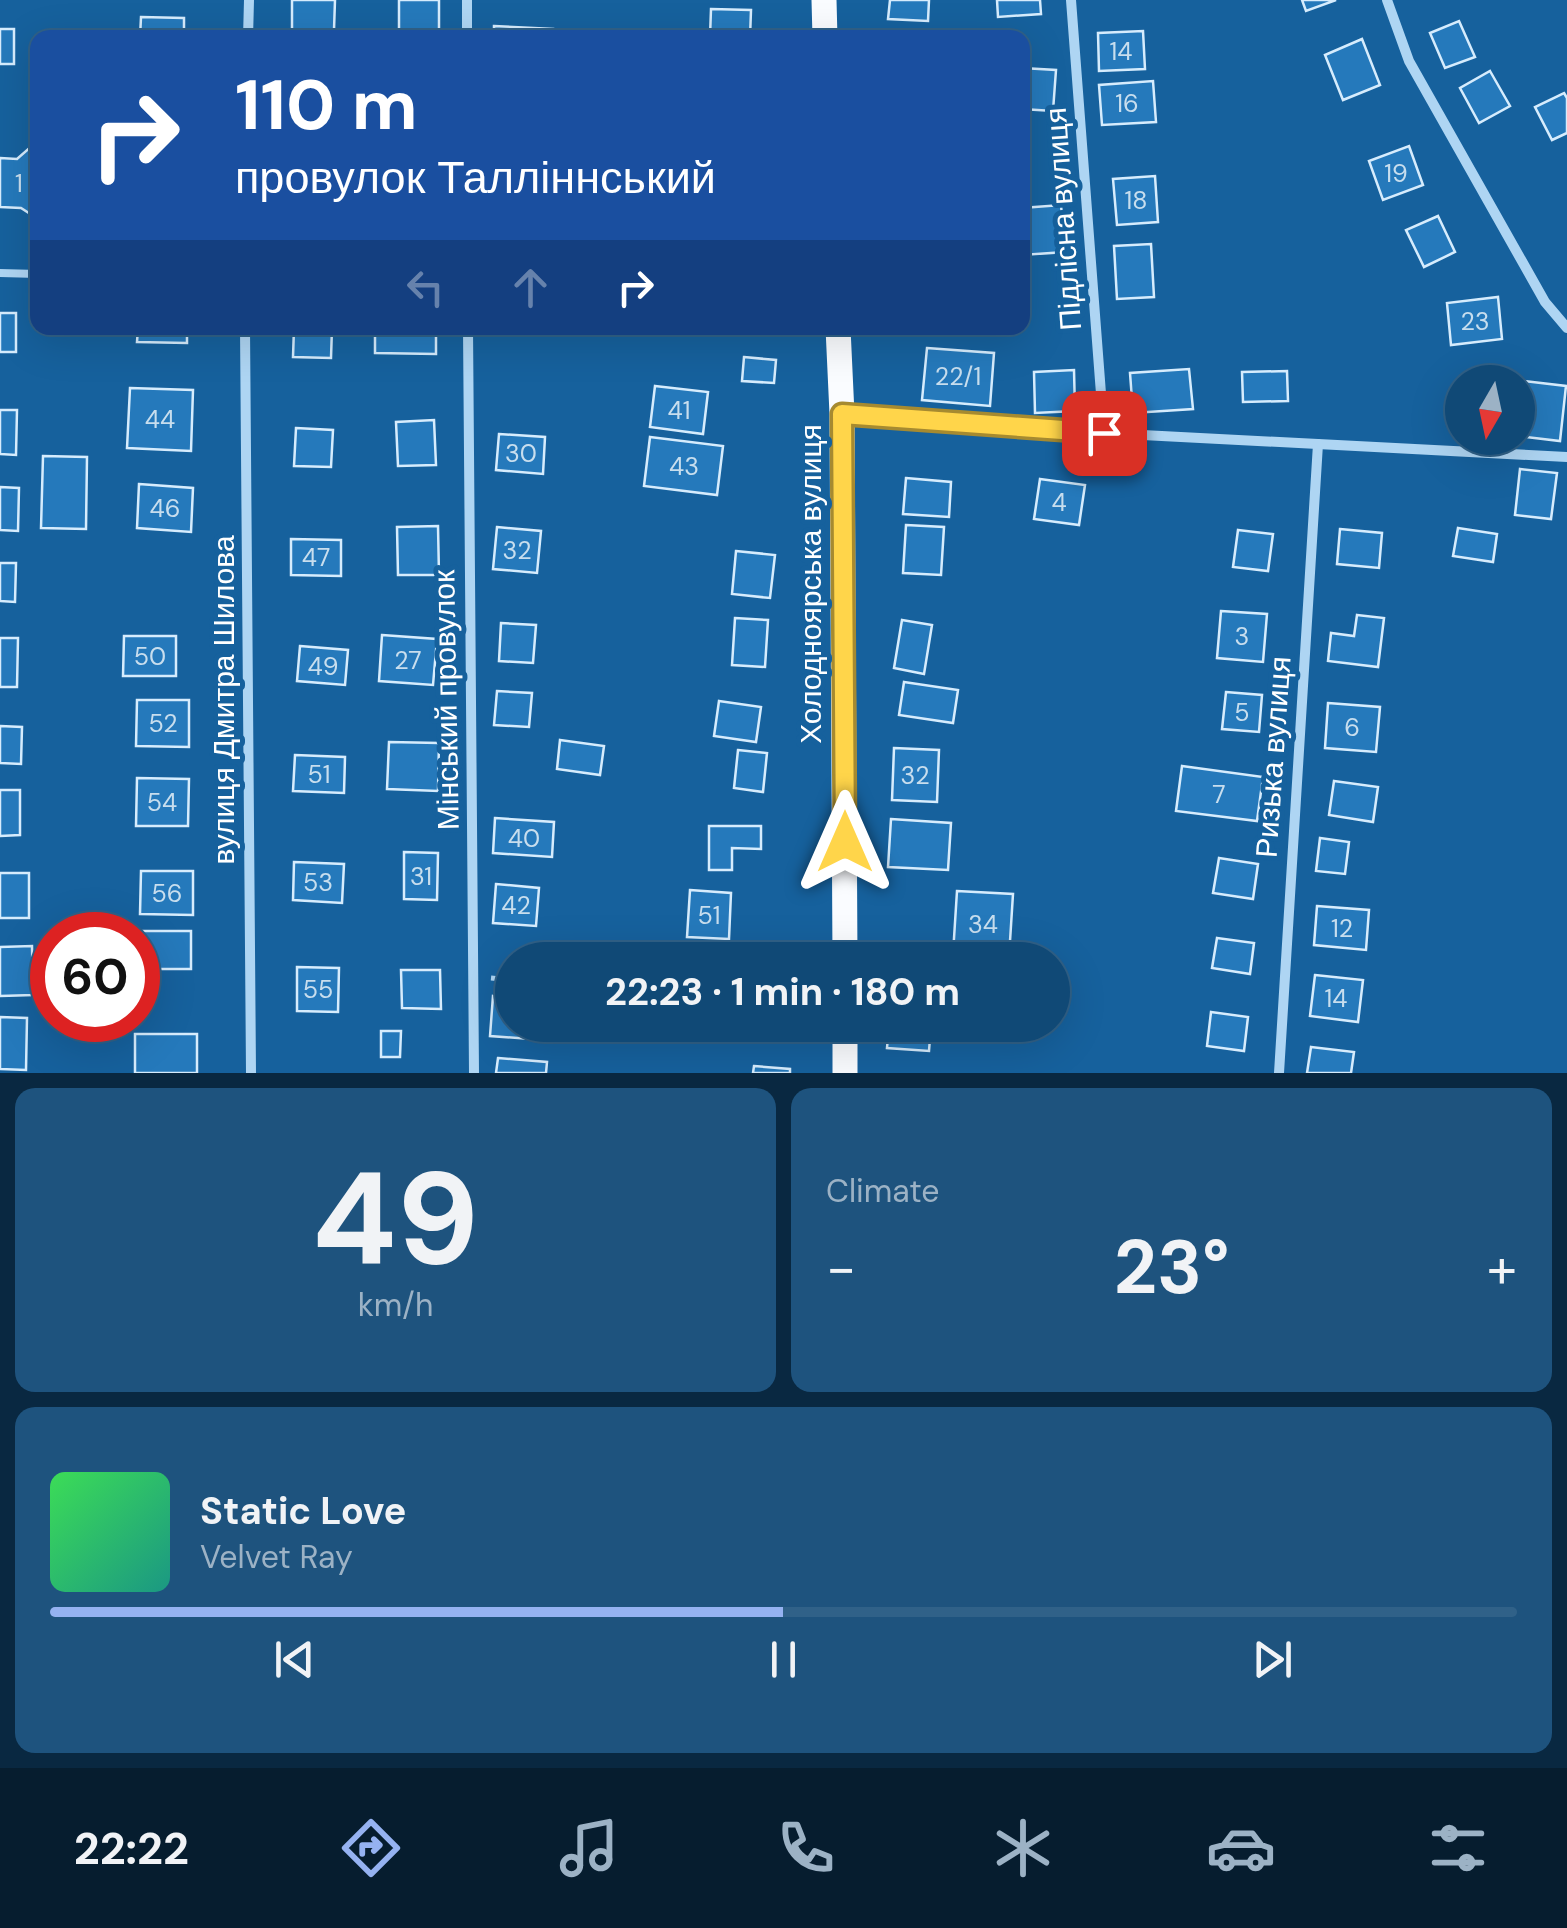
<!DOCTYPE html>
<html lang="en">
<head>
<meta charset="utf-8">
<style>
	body { margin:0; font-family:"DM Sans",sans-serif; background:#1e537e; color:#f1f3f6; height:100vh; display:flex; flex-direction:column; font-size:38px; white-space:nowrap }
	* { box-sizing:border-box; margin:0 }
	p { font-size:32px; color:#9cb2c5 }
	.icon { flex:none; width:55px; height:55px; fill:none; stroke:currentColor; stroke-width:2; stroke-linecap:round; stroke-linejoin:round }
	.map { position:relative; height:1073px; overflow:hidden }
	.sheet { display:flex; flex-direction:column; gap:15px; padding:15px; background:#092841; flex:1 }
	.sheet>* { flex:none }
	.top-card { position:absolute; left:30px; top:30px; width:1000px; height:305px; border-radius:20px; box-shadow:0 10px 40px #0002,0 0 0 2px #306188; background:#1a4fa0; color:#fff; overflow:hidden }
	.needle { width:65px; rotate:189deg }
	.tools { position:absolute; left:1445px; top:365px; display:grid; gap:20px }
	.tools a { display:grid; place-items:center; width:90px; height:90px; border-radius:50%; background:#104976; box-shadow:0 10px 40px #0002,0 0 0 2px #306188; font-size:50px }
	.speed { position:absolute; left:30px; top:912px; display:flex; gap:20px; font-size:50px; font-weight:700; text-align:center }
	.speed>* { display:grid; place-content:center; width:130px; height:130px; border-radius:50%; background:#104976; box-shadow:0 10px 40px #0002,0 0 0 2px #306188; line-height:1 }
	.speed .limit { border:15px solid #d22; background:#fff; color:#111 }
	.pin { position:absolute; display:grid; place-items:center; width:85px; height:85px; color:#fff; margin:-42px; border-radius:20px; box-shadow:0 5px 15px #0006 }
	.me { position:absolute; width:110px; margin:-55px; rotate:0deg; stroke-linejoin:round; filter:drop-shadow(0 0 8px #0008) }
	.turn { display:flex; align-items:center; gap:35px; height:210px; padding:0 40px; font-size:45px }
	.turn .icon { width:130px; height:130px; stroke-width:2.5 }
	.turn b { display:block; font-size:70px; line-height:85px }
	.lanes { display:flex; align-items:center; height:95px; padding:0 40px; background:#0003; justify-content:center; gap:50px; direction:ltr }
	.lanes .off { opacity:.35 }
	.big { font-size:75px; font-weight:700; line-height:1.1 }
	.sheet .widget { flex:1; display:flex; flex-direction:column; justify-content:center; gap:15px; min-width:0; padding:0 35px; border-radius:20px; background:#1e537e }
	.sheet .dial { align-items:center; gap:0 }
	.dial b { font-size:130px; line-height:1 }
	.song { display:flex; align-items:center; gap:30px }
	.cover { width:120px; height:120px; border-radius:15px; background:linear-gradient(135deg,hsl(130 70% 55%),hsl(170 70% 35%)) }
	.played { height:10px; border-radius:5px; background:linear-gradient(90deg,#95b2f1 50%,#306188 50%) }
	.keys { display:flex; justify-content:space-around; direction:ltr }
	.heat { display:flex; justify-content:space-between; align-items:center; font-size:55px; direction:ltr }
	.sheet .tiles { flex:1; display:grid; gap:15px; grid-template-columns:1fr 1fr }
	.widget:last-child { grid-column:span 2 }
	.trip { position:absolute; left:495px; top:942px; width:575px; height:100px; border-radius:50px; background:#104976; box-shadow:0 10px 40px #0002,0 0 0 2px #306188; font-weight:700; line-height:100px; text-align:center }
	.menu { display:flex; height:160px; justify-content:space-around; align-items:center; background:#061d2f; color:#9cb2c5 }
	.menu .icon { width:70px; height:70px }
	.menu .on { color:#95b2f1 }
	.menu b { font-size:45px; color:#f1f3f6 }
	.map>svg:first-child { display:block }
	.building { fill:#2579bb; stroke:#d6ecfd; stroke-width:2.5 }
	.lines { fill:none; stroke-linecap:round; stroke-linejoin:round }
	.path { stroke:#aed5f3; stroke-width:5; stroke-dasharray:5 8; stroke-linecap:butt }
	.service { stroke:#aed5f3; stroke-width:8 }
	.minor { stroke:#aed5f3; stroke-width:10 }
	.primary { stroke:#fafcff; stroke-width:25 }
	.route-casing { stroke:#a68a30; stroke-width:25 }
	.route { stroke:#ffd54a; stroke-width:18 }
	.labels { text-anchor:middle; dominant-baseline:central; stroke-width:10; stroke-linejoin:round; paint-order:stroke }
	.number-label { font-size:25px; fill:#c8deee }
	.street-label { font-size:30px; fill:#fff; stroke:#16619d }
</style>
</head>
<body>
<div class="map">
<svg width="1567" height="1073" viewBox="0 0 1567 1073">
	<rect width="100%" height="100%" fill="#16619d"/>
	<g class="building">
		<path d="M292 0H335L334 30 292 29Z"/>
		<path d="M399 0H439V32L399 31Z"/>
		<path d="M890 0H929L928 21 888 19Z"/>
		<path d="M997 0H1040L1041 14 998 17Z"/>
		<path d="M1302 0H1336L1306 11Z"/>
		<path d="M711 9 751 10 750 38 710 37Z"/>
		<path d="M141 17 184 18V38H140Z"/>
		<path d="M1459 21 1475 57 1445 68 1430 33Z"/>
		<path d="M494 26 553 29 552 38H494Z"/>
		<rect x="0" y="29" width="14" height="35"/>
		<path d="M1143 31 1145 69 1099 71 1098 33Z"/>
		<path d="M1362 39 1380 85 1343 100 1325 55Z"/>
		<path d="M1022 68 1056 70 1053 111 1022 109Z"/>
		<path d="M1490 71 1510 106 1479 123 1460 88Z"/>
		<path d="M1153 81 1156 122 1102 125 1099 85Z"/>
		<path d="M1564 93 1567 98V133L1552 140 1535 107Z"/>
		<path d="M34 144 38 147V215L35 217 21 208 0 207V158L17 159Z"/>
		<path d="M1409 146 1423 185 1383 200 1369 161Z"/>
		<path d="M1155 176 1158 222 1117 225 1113 179Z"/>
		<path d="M1061 205 1065 252 1022 255V208Z"/>
		<path d="M1438 216 1455 252 1424 267 1406 230Z"/>
		<path d="M1151 244 1154 297 1117 299 1114 246Z"/>
		<path d="M1498 297 1502 339 1451 345 1447 303Z"/>
		<rect x="0" y="313" width="16" height="39"/>
		<path d="M138 328H187V343L137 342Z"/>
		<path d="M294 328H332L331 358 293 357Z"/>
		<path d="M375 328H436V354L375 353Z"/>
		<path d="M491 328H532V332L491 331Z"/>
		<path d="M927 348 994 353 990 406 922 400Z"/>
		<path d="M744 357 776 360 774 383 742 381Z"/>
		<path d="M1189 369 1193 409 1133 413 1130 373Z"/>
		<path d="M1074 370 1075 411 1035 413 1034 372Z"/>
		<path d="M1287 371 1288 401 1243 402 1242 372Z"/>
		<path d="M1507 379 1566 386 1560 441 1518 436V382H1507Z"/>
		<path d="M655 386 708 392 703 434 650 427Z"/>
		<path d="M130 388 193 390 191 451 127 448Z"/>
		<path d="M0 410H17L16 455 0 454Z"/>
		<path d="M434 420 436 465 398 466 396 422Z"/>
		<path d="M296 428 333 430 331 467 294 466Z"/>
		<path d="M499 434 545 437 543 474 496 470Z"/>
		<path d="M650 437 723 446 717 495 644 486Z"/>
		<path d="M43 456 87 457 86 529 41 528Z"/>
		<path d="M1520 469 1557 473 1551 519 1515 515Z"/>
		<path d="M906 478 951 482 949 517 903 514Z"/>
		<path d="M1040 479 1085 485 1079 525 1034 519Z"/>
		<path d="M139 484 193 488 191 532 137 528Z"/>
		<path d="M0 487 19 488 18 531 0 530Z"/>
		<path d="M906 525 944 527 941 575 903 573Z"/>
		<path d="M438 526 439 575H398L397 527Z"/>
		<path d="M497 527 541 531 537 573 493 569Z"/>
		<path d="M1458 528 1497 534 1493 562 1453 556Z"/>
		<path d="M1340 529 1382 533 1379 568 1337 564Z"/>
		<path d="M1238 530 1273 534 1268 571 1233 567Z"/>
		<path d="M291 539 341 540V576L291 575Z"/>
		<path d="M736 551 775 555 770 598 732 594Z"/>
		<path d="M0 563H16L15 602 0 601Z"/>
		<path d="M1221 611 1267 614 1263 662 1217 658Z"/>
		<path d="M1357 615 1384 618 1378 667 1328 661 1331 633 1354 636Z"/>
		<path d="M735 618 768 620 765 667 732 665Z"/>
		<path d="M902 620 932 625 924 674 894 668Z"/>
		<path d="M501 623 536 625 533 663 499 661Z"/>
		<path d="M382 635 437 639 433 685 379 681Z"/>
		<path d="M124 636H176V676H123Z"/>
		<path d="M0 638H18L17 687H0Z"/>
		<path d="M300 646 348 650 345 685 297 681Z"/>
		<path d="M904 682 958 690 953 723 899 715Z"/>
		<path d="M497 691 532 693 529 727 494 725Z"/>
		<path d="M1226 692 1262 695 1259 732 1222 729Z"/>
		<path d="M137 700H189V747L136 746Z"/>
		<path d="M719 701 761 707 756 742 714 736Z"/>
		<path d="M1328 703 1380 707 1376 752 1325 748Z"/>
		<path d="M0 726 22 727 21 764 0 763Z"/>
		<path d="M560 740 604 746 600 775 557 769Z"/>
		<path d="M389 742 439 743 438 791 387 789Z"/>
		<path d="M894 748 939 750 937 802 892 800Z"/>
		<path d="M738 750 767 753 763 792 734 788Z"/>
		<path d="M295 755 345 757 344 793 293 791Z"/>
		<path d="M1182 766 1263 777 1257 821 1176 811Z"/>
		<path d="M137 778 189 779 188 826H136Z"/>
		<path d="M1334 781 1378 787 1373 822 1329 815Z"/>
		<path d="M0 790H20V835L0 836Z"/>
		<path d="M495 818 554 822 552 857 493 853Z"/>
		<path d="M891 819 951 823 948 870 888 867Z"/>
		<path d="M709 826H761V849L732 848V870H709Z"/>
		<path d="M1320 838 1349 842 1345 874 1316 871Z"/>
		<path d="M404 852 438 853 437 900 404 899Z"/>
		<path d="M1219 858 1258 864 1253 899 1213 893Z"/>
		<path d="M294 862 344 864 342 903 293 900Z"/>
		<path d="M141 871H193V915L140 914Z"/>
		<rect x="0" y="873" width="29" height="45"/>
		<path d="M496 884 539 888 536 926 493 923Z"/>
		<path d="M690 890 731 893 729 939 687 937Z"/>
		<path d="M957 891 1013 894 1009 957 953 954Z"/>
		<path d="M1317 906 1369 910 1366 950 1314 945Z"/>
		<path d="M137 931H191V969H138Z"/>
		<path d="M1217 938 1254 943 1250 974 1212 968Z"/>
		<path d="M32 946 33 995 0 996V947Z"/>
		<path d="M297 967 339 968 338 1012 297 1011Z"/>
		<path d="M401 970H440L441 1009 402 1008Z"/>
		<path d="M1315 975 1363 980 1358 1022 1310 1016Z"/>
		<path d="M493 996 512 998V1025H531L530 1039 490 1036Z"/>
		<path d="M1211 1012 1248 1017 1244 1051 1207 1046Z"/>
		<path d="M0 1017 27 1018 26 1070 0 1069Z"/>
		<path d="M889 1025H931L929 1051 887 1048Z"/>
		<path d="M381 1031H401L400 1057H381Z"/>
		<rect x="135" y="1034" width="62" height="39"/>
		<path d="M1311 1047 1354 1052 1351 1073H1307Z"/>
		<path d="M498 1058 547 1062 546 1073H496Z"/>
		<path d="M754 1066 790 1069V1073H753Z"/>
	</g>
	<g class="lines">
		<g class="path">
			<path d="M804 462H821"/>
			<path d="M491 978 512 980"/>
		</g>
		<path class="service" d="M0 273 38 274"/>
		<g class="minor">
			<path d="M467 0V38"/>
			<path d="M1071 0 1104 433"/>
			<path d="M1387 0 1409 61 1545 302 1567 328"/>
			<path d="M248 38 249 0"/>
			<path d="M245 328 251 1073"/>
			<path d="M468 328 474 1073"/>
			<path d="M843 414 1104 433 1567 457"/>
			<path d="M1279 1073 1318 444"/>
		</g>
		<g class="primary">
			<path d="M824 0 825 38"/>
			<path d="M838 328 842 414 845 960"/>
			<path d="M845 1073V1025"/>
		</g>
	</g>
	<g class="lines">
		<g class="route-casing">
			<path id="route" d="M845 842 842 414 1104 433"/>
		</g>
		<use href="#route" class="route"/>
	</g>
	<g class="labels">
		<g class="number-label">
			<text x="1121" y="51">14</text>
			<text x="1127" y="103">16</text>
			<text x="1396" y="173">19</text>
			<text x="19" y="183">1</text>
			<text x="1136" y="200">18</text>
			<text x="1475" y="321">23</text>
			<text x="958" y="376">22/1</text>
			<text x="679" y="410">41</text>
			<text x="160" y="419">44</text>
			<text x="521" y="453">30</text>
			<text x="684" y="466">43</text>
			<text x="1059" y="502">4</text>
			<text x="165" y="508">46</text>
			<text x="517" y="550">32</text>
			<text x="316" y="557">47</text>
			<text x="1242" y="636">3</text>
			<text x="150" y="656">50</text>
			<text x="408" y="660">27</text>
			<text x="323" y="666">49</text>
			<text x="1242" y="712">5</text>
			<text x="163" y="723">52</text>
			<text x="1352" y="727">6</text>
			<text x="319" y="774">51</text>
			<text x="915" y="775">32</text>
			<text x="1219" y="794">7</text>
			<text x="162" y="802">54</text>
			<text x="524" y="838">40</text>
			<text x="421" y="876">31</text>
			<text x="318" y="882">53</text>
			<text x="167" y="893">56</text>
			<text x="516" y="905">42</text>
			<text x="709" y="915">51</text>
			<text x="983" y="924">34</text>
			<text x="1342" y="928">12</text>
			<text x="318" y="989">55</text>
			<text x="1336" y="998">14</text>
		</g>
		<g class="street-label">
			<text transform="translate(1063 219) rotate(-94)">Підлісна вулиця</text>
			<text transform="translate(810 584) rotate(-90)">Холодноярська вулиця</text>
			<text transform="translate(223 700) rotate(-90)">вулиця Дмитра Шилова</text>
			<text transform="translate(446 700) rotate(-91)">Мінський провулок</text>
			<text transform="translate(1273 757) rotate(-86)">Ризька вулиця</text>
		</g>
	</g>
</svg>
<div class="tools">
<a><svg class="needle" viewBox="-14 -14 28 28"><path d="M0-13l5 13h-10z" fill="#e53935"/><path d="M0 13l5-13h-10z" fill="#9cb2c5"/></svg></a>
</div>
<div class="speed"><div class="limit">60</div></div>
<div class="pin" style="left:1104px;top:433px;background:#d93025"><svg class="icon" aria-label="arrive" viewBox="0 0 24 24"><path d="M6 21V4h12l-3 4 3 4H6"/></svg></div>
<svg class="me" style="left:845px;top:842px" viewBox="-20 -20 40 40"><path d="M0-17L14 15 0 8-14 15z" fill="#ffd54a" stroke="#fff" stroke-width="4"/></svg>
<div class="trip">22:23 · 1 min · 180 m</div>
<div class="top-card">
<div class="turn"><svg class="icon" aria-label="right" viewBox="0 0 24 24"><path d="M7 20v-9h11M14 6l5 5-5 5"/></svg><div><b>110 m</b>провулок Талліннський</div></div>
<div class="lanes"><svg class="icon off" aria-label="left" viewBox="0 0 24 24"><path d="M17 20v-9H6M10 6l-5 5 5 5"/></svg><svg class="icon off" aria-label="ahead" viewBox="0 0 24 24"><path d="M12 20V5M6 11l6-6 6 6"/></svg><svg class="icon" aria-label="right" viewBox="0 0 24 24"><path d="M7 20v-9h11M14 6l5 5-5 5"/></svg></div>
</div>
</div>
<section class="sheet">
<div class="tiles">
<div class="widget dial"><b>49</b><p>km/h</p></div>
<div class="widget"><p>Climate</p>
<div class="heat"><a>−</a><b class="big">23°</b><a>+</a></div>
</div>
<div class="widget">
<div class="song"><i class="cover"></i><div><b>Static Love</b><p>Velvet Ray</p></div></div>
<div class="played"></div>
<div class="keys"><svg class="icon" aria-label="previous" viewBox="0 0 24 24"><path d="M18 5L8 12l10 7zM5 5v14"/></svg><svg class="icon" aria-label="pause" viewBox="0 0 24 24"><path d="M8 5v14M16 5v14"/></svg><svg class="icon" aria-label="next" viewBox="0 0 24 24"><path d="M6 5l10 7-10 7zM19 5v14"/></svg></div>
</div>
</div>
</section>
<nav class="menu">
<b>22:22</b>
<svg class="icon on" aria-label="directions" viewBox="0 0 24 24"><path d="M12 3l9 9-9 9-9-9zM9 14v-3h6M13 9l2 2-2 2"/></svg>
<svg class="icon" aria-label="music" viewBox="0 0 24 24"><path d="M9 18V5l10-2v13"/><circle cx="6" cy="18" r="3"/><circle cx="16" cy="16" r="3"/></svg>
<svg class="icon" aria-label="phone" viewBox="0 0 24 24"><path d="M5 4h4l2 5-3 2q2 4 5 5l2-3 5 2v4C11 20 4 13 5 4z"/></svg>
<svg class="icon" aria-label="climate" viewBox="0 0 24 24"><path d="M12 3v18M4 7l16 10M4 17L20 7"/></svg>
<svg class="icon" aria-label="car" viewBox="0 0 24 24"><path d="M5 17H2v-5l4-1 3-4h7l3 4 3 1v5h-3M9 17h6M6 11h13"/><circle cx="7" cy="17" r="2"/><circle cx="17" cy="17" r="2"/></svg>
<svg class="icon" aria-label="filters" viewBox="0 0 24 24"><path d="M4 7h16M4 17h16"/><circle cx="9" cy="7" r="2"/><circle cx="15" cy="17" r="2"/></svg>
</nav>
</body>
</html>
